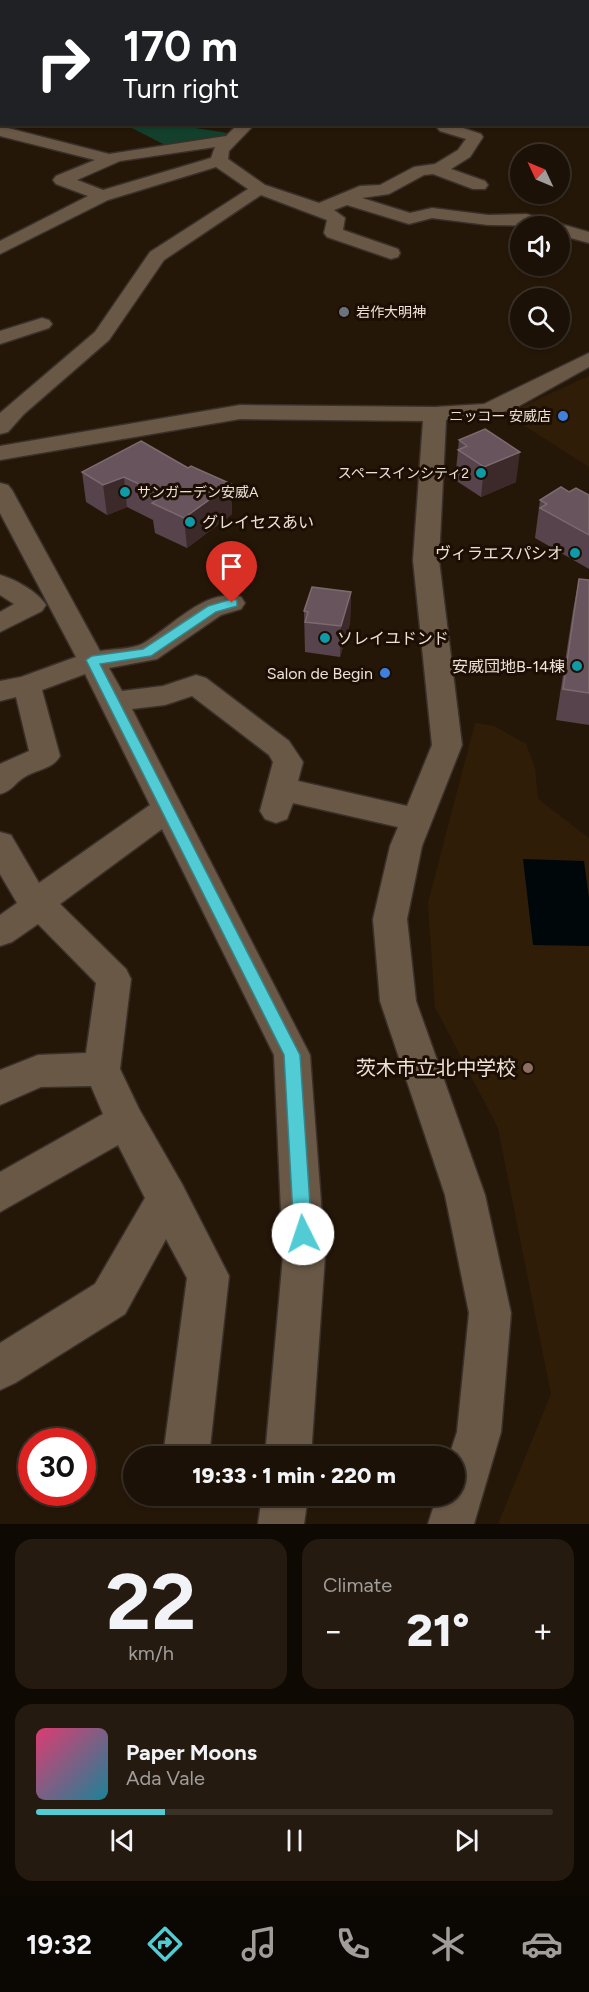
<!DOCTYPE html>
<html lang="en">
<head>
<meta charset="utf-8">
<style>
	body { margin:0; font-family:Figtree,"Noto Sans JP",sans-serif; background:#251a10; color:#f1f3f6; height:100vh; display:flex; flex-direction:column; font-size:22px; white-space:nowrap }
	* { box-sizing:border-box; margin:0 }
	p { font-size:20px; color:#a09d9b }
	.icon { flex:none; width:33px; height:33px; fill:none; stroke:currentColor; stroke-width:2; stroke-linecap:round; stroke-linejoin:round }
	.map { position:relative; height:1524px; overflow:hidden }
	.details { display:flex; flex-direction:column; gap:15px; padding:15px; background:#0f0903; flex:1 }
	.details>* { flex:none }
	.hud { position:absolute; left:0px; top:0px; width:590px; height:126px; box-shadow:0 2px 4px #0004,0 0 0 2px #3a3128; background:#202124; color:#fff; overflow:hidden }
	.needle { width:39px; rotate:314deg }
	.fabs { position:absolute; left:510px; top:144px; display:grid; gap:12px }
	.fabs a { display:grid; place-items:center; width:60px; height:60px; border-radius:50%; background:#1c1106; box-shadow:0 2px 4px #0004,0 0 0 2px #3a3128; font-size:30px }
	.speed { position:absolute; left:18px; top:1428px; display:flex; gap:12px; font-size:30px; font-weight:700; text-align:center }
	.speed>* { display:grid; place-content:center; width:78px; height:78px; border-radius:50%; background:#1c1106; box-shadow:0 2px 4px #0004,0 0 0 2px #3a3128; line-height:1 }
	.speed .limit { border:9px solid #d22; background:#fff; color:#111 }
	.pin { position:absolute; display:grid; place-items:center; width:51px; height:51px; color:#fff; margin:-62px -26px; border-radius:50% 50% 50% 0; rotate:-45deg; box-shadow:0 0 6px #0007 }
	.pin .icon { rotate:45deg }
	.me { position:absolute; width:66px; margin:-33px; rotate:356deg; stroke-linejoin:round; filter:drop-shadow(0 0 4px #0008) }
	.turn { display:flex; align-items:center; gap:21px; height:126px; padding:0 24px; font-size:27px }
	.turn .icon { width:78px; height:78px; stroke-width:2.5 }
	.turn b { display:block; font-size:42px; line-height:51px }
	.big { font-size:45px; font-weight:800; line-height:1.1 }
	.details .card { flex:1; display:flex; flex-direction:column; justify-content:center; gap:9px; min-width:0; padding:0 21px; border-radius:18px; background:#251a10 }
	.details .dial { align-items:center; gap:0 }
	.dial b { font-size:78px; line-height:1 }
	.song { display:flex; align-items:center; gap:18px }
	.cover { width:72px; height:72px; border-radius:9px; background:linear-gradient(135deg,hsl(340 70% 55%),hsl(190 70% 35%)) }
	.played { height:6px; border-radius:3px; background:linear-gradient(90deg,#51ccd5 25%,#3a3128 25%) }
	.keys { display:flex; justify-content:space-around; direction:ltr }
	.heat { display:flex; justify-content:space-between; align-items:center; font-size:33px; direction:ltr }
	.details .tiles { flex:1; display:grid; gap:15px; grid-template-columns:1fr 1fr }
	.card:last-child { grid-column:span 2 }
	.trip { position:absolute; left:123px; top:1446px; width:342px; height:60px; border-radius:30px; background:#1c1106; box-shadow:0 2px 4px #0004,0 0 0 2px #3a3128; font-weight:800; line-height:60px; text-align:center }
	.tab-bar { display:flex; height:96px; justify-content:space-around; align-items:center; background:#0b0702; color:#a09d9b }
	.tab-bar .icon { width:42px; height:42px }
	.tab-bar .current { color:#51ccd5 }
	.tab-bar b { font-size:27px; color:#f1f3f6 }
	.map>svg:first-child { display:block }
	.built { fill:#301d07 }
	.green { fill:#12402c }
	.water { fill:#00070a }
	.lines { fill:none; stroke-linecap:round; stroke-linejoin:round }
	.minor-casing { stroke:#3a302b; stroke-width:3 }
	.minor { fill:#695846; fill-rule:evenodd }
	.wall { fill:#57434c }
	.shaded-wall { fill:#3c2a2b }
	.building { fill:#67545c; stroke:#7c6a6f; stroke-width:1.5 }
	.route { fill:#51ccd5; stroke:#35858a; stroke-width:1.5 }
	.worship-dot { fill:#6b7280; stroke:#1c0e02; stroke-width:2 }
	.shop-dot { fill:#3f7fe0; stroke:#1c0e02; stroke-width:2 }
	.culture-dot { fill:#0f9aa8; stroke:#1c0e02; stroke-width:2 }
	.education-dot { fill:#8d6e63; stroke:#1c0e02; stroke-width:2 }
	.labels { text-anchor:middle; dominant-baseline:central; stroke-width:6; stroke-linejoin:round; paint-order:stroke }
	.far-poi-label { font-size:14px; fill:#ece2d8; stroke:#1c0e02; text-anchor:start }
	.poi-label { font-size:16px; fill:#ece2d8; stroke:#1c0e02; text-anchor:end }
	.near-poi-label { font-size:20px; fill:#ece2d8; stroke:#1c0e02; text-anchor:end }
</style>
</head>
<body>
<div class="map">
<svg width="589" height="1524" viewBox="0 0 589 1524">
	<rect width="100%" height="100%" fill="#251708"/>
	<g class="built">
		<path d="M589 376V467L506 414Z"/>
		<path d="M475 723 494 726 526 744 535 768 538 799 589 838V1524H498L551 1394 498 1128 435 1007 428 903Z"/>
	</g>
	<path class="green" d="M126 125H176L228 133 223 137 167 146Z"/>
	<path class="water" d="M523 859 584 861 589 898V946L533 945Z"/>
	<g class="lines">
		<g class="minor-casing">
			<g id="minor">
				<path d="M55 0H73L54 2Z"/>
				<path d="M256 0H274L275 2H258Z"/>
				<path d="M294 0H311L293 2Z"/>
				<path d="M335 0H350L334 2Z"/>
				<path d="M437 0H451L436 2Z"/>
				<path d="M478 0H501L502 2H480Z"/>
				<path d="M569 0H583L569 2Z"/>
				<path d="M0 19H2L0 28Z"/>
				<rect x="588" y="71" width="1" height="8"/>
				<path d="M238 124H255L229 151 228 159 265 185 319 203 360 186 380 185 414 167 435 164 458 150 466 139 440 131 434 124H451L481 134 483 137 470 157 451 169 485 181 488 185 485 189H473L433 174 424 175 389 194 362 198 410 213 432 208 488 215 526 214 589 232V243L560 235V226L488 225 432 218 409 224 347 205 334 210 345 218 343 230 398 249 400 253 398 257 391 259 327 237 324 233 327 220 261 195 164 260 109 340 24 414 8 432 0 434V413L95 332 150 252 248 189 216 167 108 200 0 254V241L88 196 56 184 53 180 56 176 95 160 0 136V126L109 154 226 136ZM215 147 211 158 103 190 77 180 120 161Z"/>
				<path d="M42 318 49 320 52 324 49 328 0 344V331Z"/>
				<path d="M589 353V367L519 406 495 415 446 420 439 560 462 745 422 846 407 919 416 1001 485 1195 511 1313 501 1432 474 1524H428L437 1496H454V1456H449L457 1432 469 1313 445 1195 380 1001 373 919 390 846 398 827 293 803 287 819 276 823 265 819 260 811 273 762 269 755 192 696 165 705 132 709 310 1055 325 1256 311 1456H265L283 1256 274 1055 162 829 60 904 126 969 131 979 120 1069 139 1109 182 1184 229 1276 209 1456H163L187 1278 166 1239 125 1314 15 1383 0 1390V1343L95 1284 145 1198 118 1145 0 1212V1172L103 1114 91 1086 41 1087 0 1105V1070L38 1055 86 1053 96 983 38 924 12 942 0 946V915L17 903 0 874V832L11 835 39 883 150 805 85 674 42 690 60 756C52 770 36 769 23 778 14 784 12 791 0 794V764L29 751 16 697 0 701V681L21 677 76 657 0 513V483L8 485 12 490 100 651C113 649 131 649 142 644 171 628 205 587 241 597L245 603 241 609 221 615 157 659 109 668 122 691 163 686 196 675 206 678 289 741 303 762 298 781 407 806 432 745 413 560 423 421 240 419 0 460V446L240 405 435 407 484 404Z"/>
				<path d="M0 575C15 579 38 592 46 605L42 611 0 632V612L14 604 0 595Z"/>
				<path d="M262 1496H308L304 1524H258Z"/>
			</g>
		</g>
		<use href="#minor" class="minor"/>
	</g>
	<g class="wall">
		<path d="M459 440 516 482 481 497 455 480Z"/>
		<path d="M188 468 231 484 232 514 187 548 155 533 153 520 127 507 107 515 86 502 82 472Z"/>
		<path d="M569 492 589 495V569L535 538 540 500Z"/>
		<path d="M579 579 589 580V725L556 720 573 610Z"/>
		<path d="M351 592 350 623 340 657 305 652 304 611Z"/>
	</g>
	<g class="shaded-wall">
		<path d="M520 452 516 482 481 497 484 467Z"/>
		<path d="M124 477 127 507 107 515 103 485Z"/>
		<path d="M231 484 232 514 187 548 184 518Z"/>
		<path d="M351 592 350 623 340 657 341 626Z"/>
	</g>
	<g class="building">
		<path d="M485 429 520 452 484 467 458 450 467 446 459 440Z"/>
		<path d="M141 441 188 468 191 466 231 484 184 518 152 503 163 495 124 477 103 485 82 472Z"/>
		<path d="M561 487 569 492 576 488 589 495V535L540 508 547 504 540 500Z"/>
		<path d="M579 579 589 580V693L563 689Z"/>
		<path d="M312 587 351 592 341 626 305 622 308 612 304 611Z"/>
	</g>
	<path class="route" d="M232 599 237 600V606L216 612 151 656 100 664 300 1055 312 1234 310 1240 303 1243 296 1240 294 1234 284 1055 86 660 92 656 143 649 208 606Z"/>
	<circle class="worship-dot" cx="344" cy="312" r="6"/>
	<g class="shop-dot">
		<circle cx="563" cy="416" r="6"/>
		<circle cx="385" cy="673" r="6"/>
	</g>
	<g class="culture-dot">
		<circle cx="481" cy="473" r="6"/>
		<circle cx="125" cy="492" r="6"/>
		<circle cx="190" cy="522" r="6"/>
		<circle cx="575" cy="553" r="6"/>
		<circle cx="325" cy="638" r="6"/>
		<circle cx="577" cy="666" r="6"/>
	</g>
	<circle class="education-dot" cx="528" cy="1068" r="6"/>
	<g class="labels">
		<g class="far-poi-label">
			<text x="356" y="312">岩作大明神</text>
			<text x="551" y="416" text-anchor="end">ニッコー 安威店</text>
			<text x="469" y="473" text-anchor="end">スペースインシティ2</text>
			<text x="137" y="492">サンガーデン安威A</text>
		</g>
		<g class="poi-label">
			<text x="202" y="522" text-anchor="start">グレイセスあい</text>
			<text x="563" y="553">ヴィラエスパシオ</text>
			<text x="337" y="638" text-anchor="start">ソレイユドンド</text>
			<text x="565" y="666">安威団地B-14棟</text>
			<text x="373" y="673">Salon de Begin</text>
		</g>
		<g class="near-poi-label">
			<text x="516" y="1068">茨木市立北中学校</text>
		</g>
	</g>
</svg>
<div class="fabs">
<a><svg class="needle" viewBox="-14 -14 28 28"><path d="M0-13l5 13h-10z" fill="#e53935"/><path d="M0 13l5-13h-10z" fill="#a09d9b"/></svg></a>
<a><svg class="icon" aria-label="sound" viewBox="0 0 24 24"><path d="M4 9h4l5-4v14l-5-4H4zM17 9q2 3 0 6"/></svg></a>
<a><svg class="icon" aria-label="search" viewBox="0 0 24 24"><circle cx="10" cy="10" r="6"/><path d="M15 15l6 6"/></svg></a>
</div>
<div class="speed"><div class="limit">30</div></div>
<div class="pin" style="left:232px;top:603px;background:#d93025"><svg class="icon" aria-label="arrive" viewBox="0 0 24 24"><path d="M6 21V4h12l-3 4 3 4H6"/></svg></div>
<svg class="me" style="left:303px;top:1234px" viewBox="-20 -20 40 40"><circle r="19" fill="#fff"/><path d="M0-13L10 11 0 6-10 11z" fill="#51ccd5"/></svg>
<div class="trip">19:33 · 1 min · 220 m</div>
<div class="hud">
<div class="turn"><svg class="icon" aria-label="right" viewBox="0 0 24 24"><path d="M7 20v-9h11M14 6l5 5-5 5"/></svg><div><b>170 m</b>Turn right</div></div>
</div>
</div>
<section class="details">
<div class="tiles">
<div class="card dial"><b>22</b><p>km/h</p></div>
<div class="card"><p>Climate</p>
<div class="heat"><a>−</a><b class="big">21°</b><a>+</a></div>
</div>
<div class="card">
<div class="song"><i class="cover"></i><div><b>Paper Moons</b><p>Ada Vale</p></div></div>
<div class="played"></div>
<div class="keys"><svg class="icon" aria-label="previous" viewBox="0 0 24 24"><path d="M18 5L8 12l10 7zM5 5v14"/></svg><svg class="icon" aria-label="pause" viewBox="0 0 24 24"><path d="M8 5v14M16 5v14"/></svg><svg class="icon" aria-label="next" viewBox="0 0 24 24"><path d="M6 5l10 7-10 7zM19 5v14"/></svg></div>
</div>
</div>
</section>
<nav class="tab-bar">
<b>19:32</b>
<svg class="icon current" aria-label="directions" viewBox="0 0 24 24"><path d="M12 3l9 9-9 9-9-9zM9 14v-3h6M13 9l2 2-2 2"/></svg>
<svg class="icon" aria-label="music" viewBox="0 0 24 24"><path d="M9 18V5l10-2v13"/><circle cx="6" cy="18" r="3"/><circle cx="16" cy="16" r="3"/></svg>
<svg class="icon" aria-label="phone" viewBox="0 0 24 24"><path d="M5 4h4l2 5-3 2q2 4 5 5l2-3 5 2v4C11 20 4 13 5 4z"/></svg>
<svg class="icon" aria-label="climate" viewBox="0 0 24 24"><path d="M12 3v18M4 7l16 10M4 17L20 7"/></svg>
<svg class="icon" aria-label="car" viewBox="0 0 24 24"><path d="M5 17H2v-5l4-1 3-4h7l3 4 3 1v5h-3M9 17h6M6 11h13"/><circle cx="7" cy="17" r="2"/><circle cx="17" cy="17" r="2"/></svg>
</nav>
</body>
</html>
